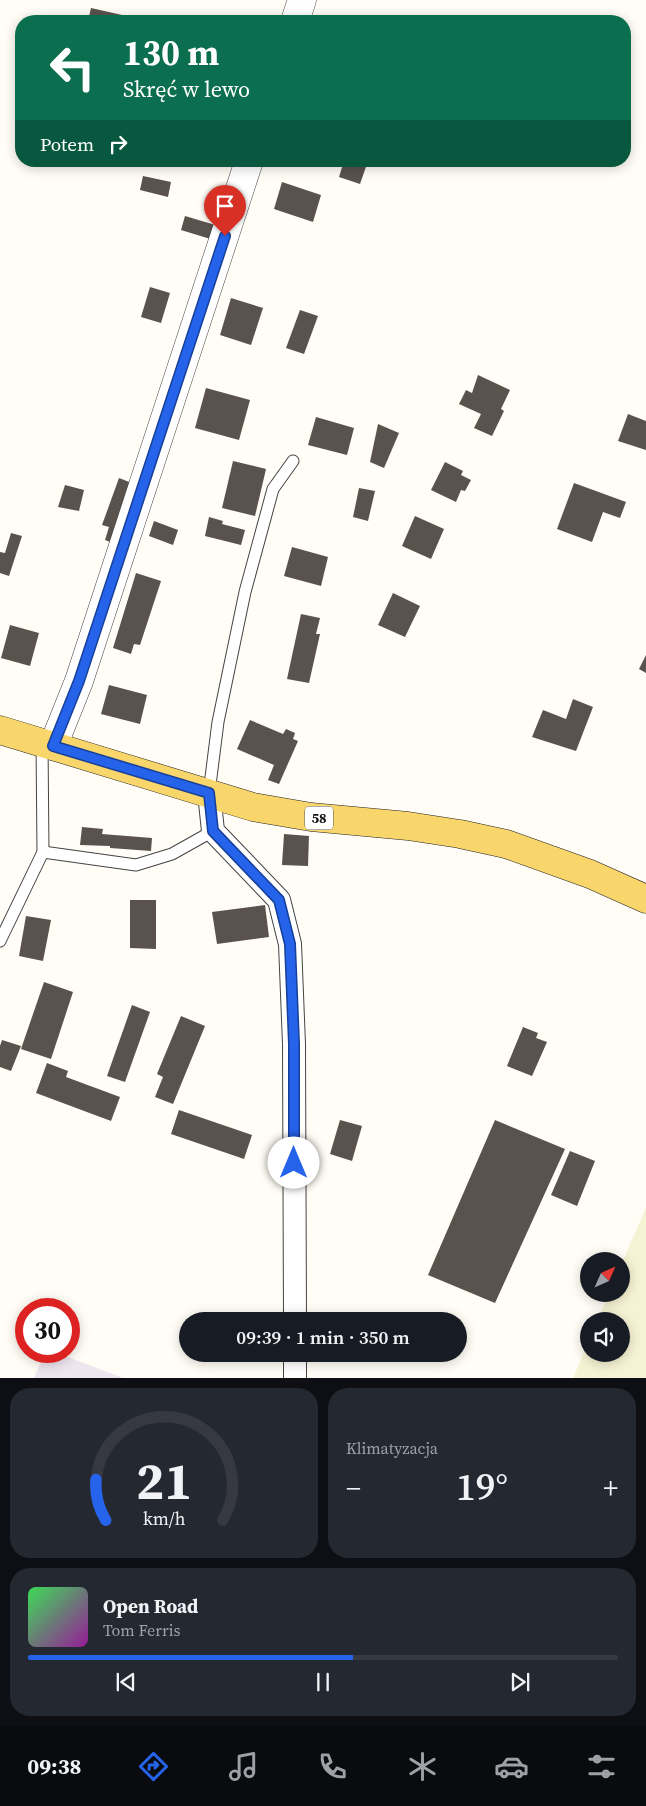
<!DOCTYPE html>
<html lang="pl">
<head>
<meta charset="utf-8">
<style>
	body { margin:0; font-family:"Source Serif 4",serif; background:#242831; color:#f1f3f6; height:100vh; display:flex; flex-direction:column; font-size:19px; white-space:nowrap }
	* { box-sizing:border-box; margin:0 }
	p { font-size:16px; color:#9ea1a6 }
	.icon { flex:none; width:28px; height:28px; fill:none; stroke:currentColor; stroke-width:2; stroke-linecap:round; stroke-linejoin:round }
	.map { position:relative; height:1378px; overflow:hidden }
	.drawer { display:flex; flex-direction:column; gap:10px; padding:10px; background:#0d0f14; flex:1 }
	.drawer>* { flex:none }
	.guide { position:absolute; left:15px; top:15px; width:616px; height:152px; border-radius:20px; box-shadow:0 2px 12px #0003; background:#0b6e4f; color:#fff; overflow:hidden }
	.needle { width:32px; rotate:45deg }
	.fabs { position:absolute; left:580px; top:1252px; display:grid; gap:10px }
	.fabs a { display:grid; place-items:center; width:50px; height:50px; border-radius:50%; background:#171b24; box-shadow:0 2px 12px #0003; font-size:25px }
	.speed { position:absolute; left:15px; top:1298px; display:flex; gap:10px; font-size:25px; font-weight:700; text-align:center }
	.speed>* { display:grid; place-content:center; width:65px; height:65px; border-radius:50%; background:#171b24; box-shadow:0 2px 12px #0003; line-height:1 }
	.speed .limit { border:8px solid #d22; background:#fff; color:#111 }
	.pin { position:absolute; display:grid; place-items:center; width:42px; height:42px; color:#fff; margin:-51px -21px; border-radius:50% 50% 50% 0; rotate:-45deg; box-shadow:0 0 5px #0007 }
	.pin .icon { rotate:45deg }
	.me { position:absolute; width:55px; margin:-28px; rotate:0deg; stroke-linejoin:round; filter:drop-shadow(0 0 4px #0008) }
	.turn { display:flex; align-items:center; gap:18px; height:105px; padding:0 25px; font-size:22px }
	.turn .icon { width:65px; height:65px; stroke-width:2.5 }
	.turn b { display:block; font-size:35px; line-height:42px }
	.then { display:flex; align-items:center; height:48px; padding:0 25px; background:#0003; gap:10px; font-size:19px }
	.big { font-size:38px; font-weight:600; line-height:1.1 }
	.drawer .widget { flex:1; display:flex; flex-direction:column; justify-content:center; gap:8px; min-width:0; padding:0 18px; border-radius:20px; background:#242831 }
	.drawer .dial { align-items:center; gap:0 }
	.dial svg { height:130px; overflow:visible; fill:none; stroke:#363941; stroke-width:7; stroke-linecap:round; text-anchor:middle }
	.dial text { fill:#f1f3f6; stroke:none }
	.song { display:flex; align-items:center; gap:15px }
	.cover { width:60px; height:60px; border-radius:8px; background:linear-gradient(135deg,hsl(130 70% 55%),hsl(300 70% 35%)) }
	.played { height:5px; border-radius:2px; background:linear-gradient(90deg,#2563eb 55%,#363941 55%) }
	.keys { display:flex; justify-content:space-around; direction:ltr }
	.heat { display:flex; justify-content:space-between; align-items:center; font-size:28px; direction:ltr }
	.drawer .tiles { flex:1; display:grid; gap:10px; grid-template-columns:1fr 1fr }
	.widget:last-child { grid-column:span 2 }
	.trip { position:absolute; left:179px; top:1312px; width:288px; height:50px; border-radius:25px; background:#171b24; box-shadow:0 2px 12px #0003; font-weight:600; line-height:50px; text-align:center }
	.menu { display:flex; height:80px; justify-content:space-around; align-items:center; background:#090b0e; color:#9ea1a6 }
	.menu .icon { width:35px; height:35px }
	.menu .on { color:#2563eb }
	.menu b { font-size:22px; color:#f1f3f6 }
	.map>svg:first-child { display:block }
	.industrial { fill:#eee6ef }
	.farmland { fill:#f6f3d4 }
	.building { fill:#5a524d }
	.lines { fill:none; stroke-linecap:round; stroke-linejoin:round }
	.service-casing { stroke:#444; stroke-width:13 }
	.minor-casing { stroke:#444; stroke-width:24 }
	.tertiary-casing { stroke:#444; stroke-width:29 }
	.primary-casing { stroke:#222; stroke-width:29 }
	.service { stroke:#fff; stroke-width:11 }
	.minor { stroke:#fff; stroke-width:22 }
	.tertiary { stroke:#fff; stroke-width:28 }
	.primary { stroke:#f9d66b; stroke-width:28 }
	.route-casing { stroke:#184099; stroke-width:12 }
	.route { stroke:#2563eb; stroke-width:9 }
	.labels { text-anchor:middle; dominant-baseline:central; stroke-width:5; stroke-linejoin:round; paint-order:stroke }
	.shield { fill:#fff; stroke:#585858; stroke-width:1 }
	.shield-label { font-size:14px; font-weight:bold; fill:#111 }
</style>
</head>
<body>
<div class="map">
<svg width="646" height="1379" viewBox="0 0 646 1379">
	<rect width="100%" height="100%" fill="#fffdf5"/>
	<path class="industrial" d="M46 1351H52L123 1378H34Z"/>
	<path class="farmland" d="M646 1208V1378H573L589 1341V1354H621V1321H597L609 1294H621V1265Z"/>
	<g class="building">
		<path d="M91 8 131 17 130 21H88Z"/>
		<path d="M344 161H368L360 184 339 177Z"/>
		<path d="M143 176 171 182 168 197 140 190Z"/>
		<path d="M282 182 321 195 313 222 274 209Z"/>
		<path d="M185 216 222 227 217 241 181 230Z"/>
		<path d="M150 287 170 293 161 323 141 317Z"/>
		<path d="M231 298 263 308 251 345 220 335Z"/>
		<path d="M300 310 318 316 304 354 286 348Z"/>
		<path d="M478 375 510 390 501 409 504 411 492 436 474 428 481 414 459 404 466 390 472 393Z"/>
		<path d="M206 388 250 400 239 440 195 428Z"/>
		<path d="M628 414 646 421V450L618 441Z"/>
		<path d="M316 417 354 428 347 455 308 445Z"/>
		<path d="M378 424 399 433 384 468 370 462Z"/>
		<path d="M233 461 266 469 255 516 222 508Z"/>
		<path d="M445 462 463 471 461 475 471 480 465 491 461 490 456 502 431 490Z"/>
		<path d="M119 478 137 485 121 546 105 540 109 527 102 525Z"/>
		<path d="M574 483 626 502 620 518 603 512 592 542 557 529Z"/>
		<path d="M65 485 84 490 79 511 58 507Z"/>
		<path d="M359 488 375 491 368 521 353 517Z"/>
		<path d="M415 516 444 529 431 559 402 546Z"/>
		<path d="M209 517 223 521 222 524 245 530 241 545 205 536Z"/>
		<path d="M154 521 178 530 173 545 149 536Z"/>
		<path d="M11 533 22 536 9 576 0 573V552L5 553Z"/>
		<path d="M292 547 328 557 321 586 284 576Z"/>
		<path d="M136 573 161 581 140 645 134 644 131 654 113 648Z"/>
		<path d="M393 593 420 606 405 637 378 625Z"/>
		<path d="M301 614 320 618 316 634H320L309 683 287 679Z"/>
		<path d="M10 625 39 633 30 666 1 658Z"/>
		<path d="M646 655V673L639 669Z"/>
		<path d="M109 685 147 695 140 724 101 714Z"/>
		<path d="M573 699 593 707 576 751 532 737 543 710 566 719Z"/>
		<path d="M250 720 283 734 286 729 295 733 293 739 298 741 279 784 268 780 274 765 237 749Z"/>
		<path d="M82 827 103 829 102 834 152 838 151 851 110 848V846L80 845Z"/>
		<path d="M284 834 309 836 308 866 282 865Z"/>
		<path d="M130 900H156V949L130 948Z"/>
		<path d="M265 905 269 937 217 944 212 912Z"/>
		<path d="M26 916 51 920 43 961 19 956Z"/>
		<path d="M44 982 73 992 51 1059 21 1049Z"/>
		<path d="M132 1005 150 1012 125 1082 107 1076Z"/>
		<path d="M181 1016 205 1026 173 1104 155 1097 163 1077 157 1074Z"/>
		<path d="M523 1027 538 1033 536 1038 547 1042 532 1076 507 1066Z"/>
		<path d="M2 1040 21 1046 11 1071 0 1067V1046Z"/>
		<path d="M47 1063 68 1071 66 1077 120 1097 111 1121 36 1093Z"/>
		<path d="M179 1110 252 1135 244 1159 171 1134Z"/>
		<path d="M340 1120 362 1126 352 1161 330 1154Z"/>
		<path d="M495 1120 565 1149 495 1303 428 1275Z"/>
		<path d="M570 1151 595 1161 577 1206 551 1195Z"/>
	</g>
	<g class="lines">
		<g class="service-casing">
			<g id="service">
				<path d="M209 793 218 722 245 592 273 489 293 461"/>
				<path d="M43 852 136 865 172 854 213 831"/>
				<path d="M0 941 43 852 42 742"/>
			</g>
		</g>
		<g class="minor-casing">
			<g id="minor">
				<path d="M209 793 213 831 279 900 290 944 294 1044 295 1321"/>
				<path d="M295 1354V1379"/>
			</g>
		</g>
		<g class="tertiary-casing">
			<g id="tertiary">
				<path d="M295 21 302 0"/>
				<path d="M53 746 79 681 249 161"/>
			</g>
		</g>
		<g class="primary-casing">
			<path id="primary" d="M0 730 253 807 311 817 408 826 460 834 506 844 590 874 646 899"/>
		</g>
		<use href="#service" class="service"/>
		<use href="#minor" class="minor"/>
		<use href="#tertiary" class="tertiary"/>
		<use href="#primary" class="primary"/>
	</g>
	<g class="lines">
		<g class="route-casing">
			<path id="route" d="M225 236 79 681 53 746 209 793 213 831 279 900 290 944 294 1044V1163"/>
		</g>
		<use href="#route" class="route"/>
	</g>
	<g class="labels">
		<rect class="shield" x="305" y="806.5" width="28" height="23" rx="4"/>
		<g class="shield-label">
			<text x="319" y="818">58</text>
		</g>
	</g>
</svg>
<div class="fabs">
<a><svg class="needle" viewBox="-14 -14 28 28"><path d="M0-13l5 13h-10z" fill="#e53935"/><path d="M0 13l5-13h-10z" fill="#9ea1a6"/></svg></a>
<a><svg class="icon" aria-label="sound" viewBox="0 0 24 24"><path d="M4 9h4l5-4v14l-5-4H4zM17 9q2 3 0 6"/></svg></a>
</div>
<div class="speed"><div class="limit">30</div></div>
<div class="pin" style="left:225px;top:236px;background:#d93025"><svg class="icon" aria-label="arrive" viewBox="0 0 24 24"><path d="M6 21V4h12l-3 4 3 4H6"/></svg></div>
<svg class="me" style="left:294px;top:1163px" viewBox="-20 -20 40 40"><circle r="19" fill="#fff"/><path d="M0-13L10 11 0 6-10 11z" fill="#2563eb"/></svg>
<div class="trip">09:39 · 1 min · 350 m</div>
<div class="guide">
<div class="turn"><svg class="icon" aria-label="left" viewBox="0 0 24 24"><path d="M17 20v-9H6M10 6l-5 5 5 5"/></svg><div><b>130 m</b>Skręć w lewo</div></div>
<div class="then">Potem<svg class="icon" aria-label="right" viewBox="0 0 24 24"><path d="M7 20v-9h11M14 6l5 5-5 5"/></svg></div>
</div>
</div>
<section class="drawer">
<div class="tiles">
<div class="widget dial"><svg viewBox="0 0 100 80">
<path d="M14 69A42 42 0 1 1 86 69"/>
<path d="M14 69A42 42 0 0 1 8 44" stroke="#2563eb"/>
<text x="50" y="56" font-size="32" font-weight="700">21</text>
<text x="50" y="72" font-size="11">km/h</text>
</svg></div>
<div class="widget"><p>Klimatyzacja</p>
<div class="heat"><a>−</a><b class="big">19°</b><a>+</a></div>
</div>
<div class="widget">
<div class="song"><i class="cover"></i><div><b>Open Road</b><p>Tom Ferris</p></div></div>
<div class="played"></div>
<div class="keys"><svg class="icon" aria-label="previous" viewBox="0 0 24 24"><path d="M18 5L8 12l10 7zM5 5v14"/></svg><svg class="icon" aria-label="pause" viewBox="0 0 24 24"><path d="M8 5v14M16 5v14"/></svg><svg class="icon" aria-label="next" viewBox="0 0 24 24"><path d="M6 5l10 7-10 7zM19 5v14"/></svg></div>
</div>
</div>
</section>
<nav class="menu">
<b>09:38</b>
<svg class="icon on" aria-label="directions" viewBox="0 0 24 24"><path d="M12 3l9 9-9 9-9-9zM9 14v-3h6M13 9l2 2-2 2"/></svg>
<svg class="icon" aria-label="music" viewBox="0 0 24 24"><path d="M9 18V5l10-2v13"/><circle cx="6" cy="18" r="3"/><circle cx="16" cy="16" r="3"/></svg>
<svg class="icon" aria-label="phone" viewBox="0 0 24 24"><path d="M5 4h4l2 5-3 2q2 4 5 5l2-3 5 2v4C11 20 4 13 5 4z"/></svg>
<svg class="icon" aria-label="climate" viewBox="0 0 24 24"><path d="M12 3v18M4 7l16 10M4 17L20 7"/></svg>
<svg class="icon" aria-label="car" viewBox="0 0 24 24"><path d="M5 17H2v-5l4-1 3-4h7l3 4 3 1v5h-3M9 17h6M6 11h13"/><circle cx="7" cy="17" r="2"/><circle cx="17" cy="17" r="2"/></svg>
<svg class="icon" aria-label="filters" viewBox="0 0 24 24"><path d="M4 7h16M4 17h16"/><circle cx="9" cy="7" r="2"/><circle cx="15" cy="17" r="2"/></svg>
</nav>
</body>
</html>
